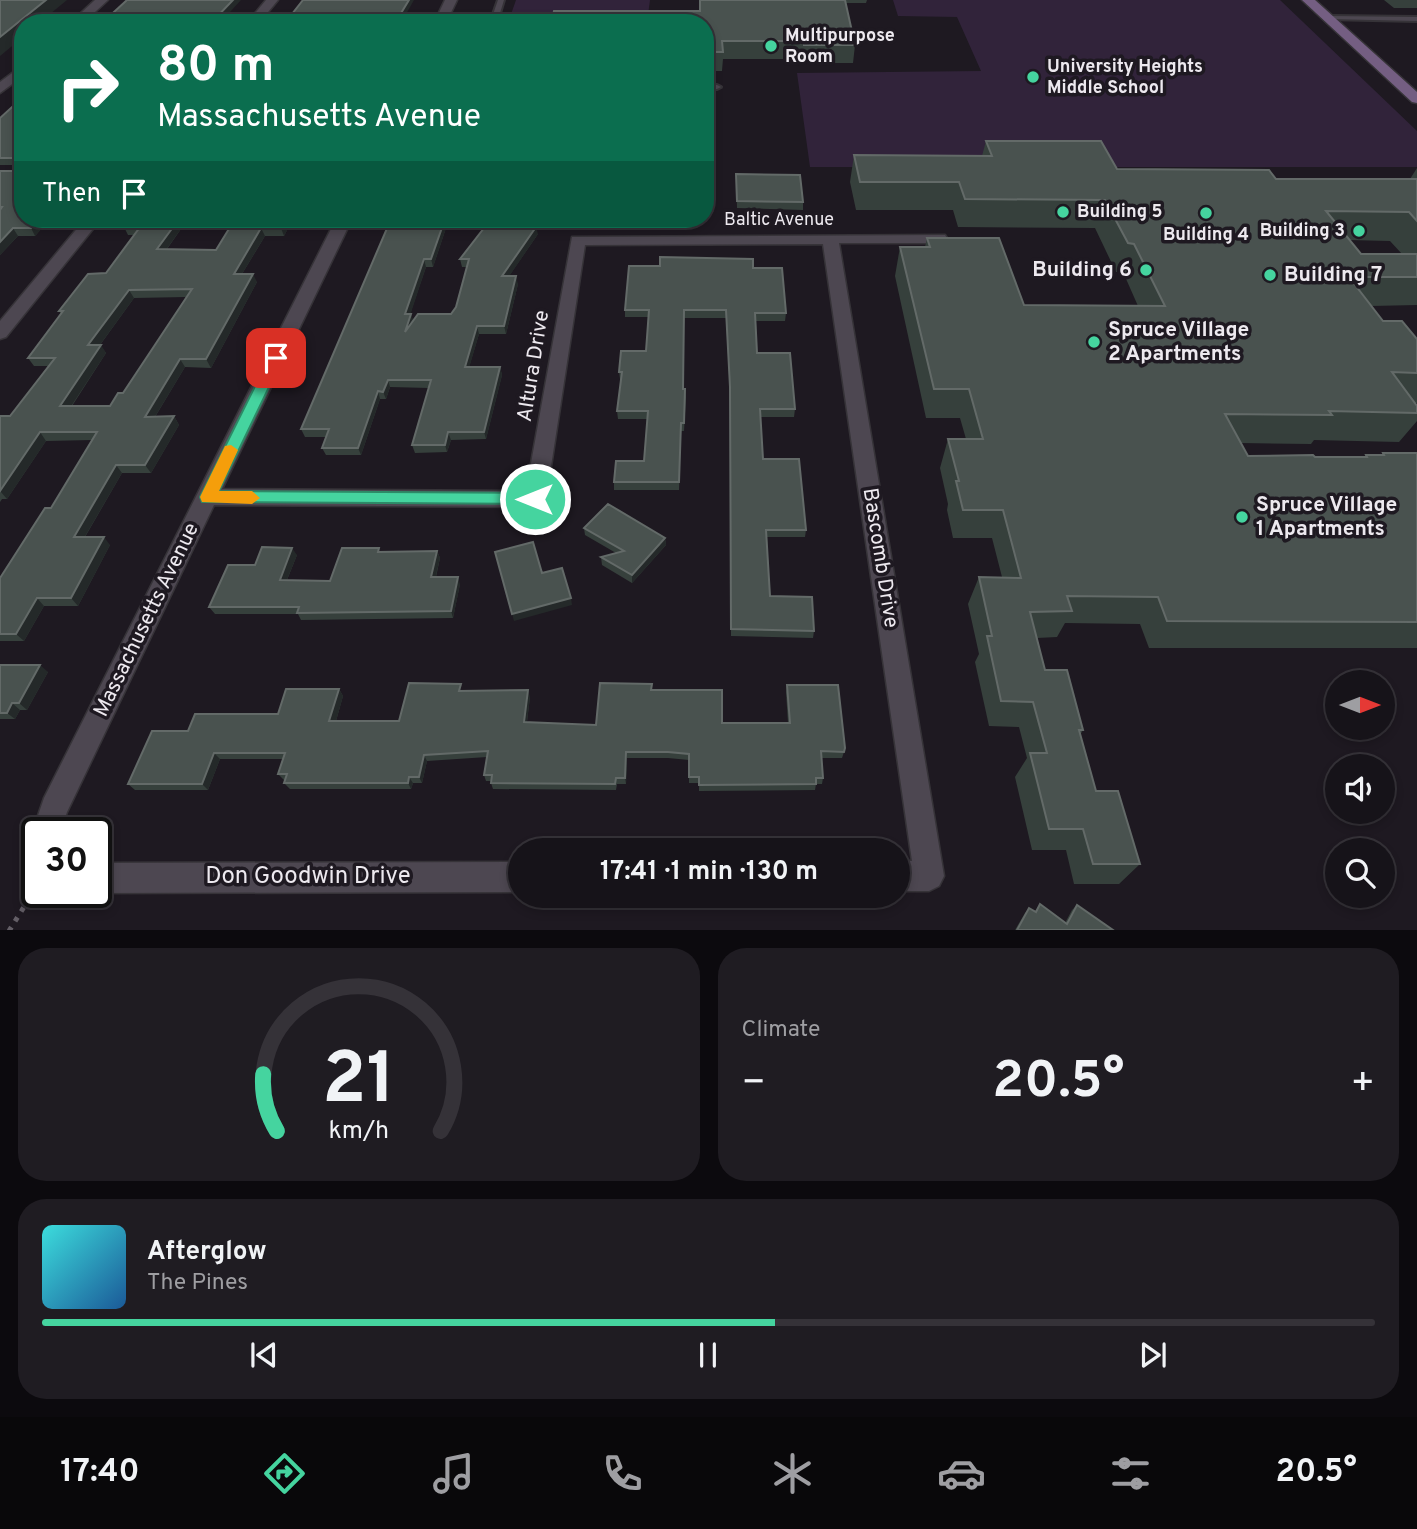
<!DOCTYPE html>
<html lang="en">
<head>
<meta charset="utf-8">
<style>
	body { margin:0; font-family:Overpass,sans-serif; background:#1f1c22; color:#f1f3f6; height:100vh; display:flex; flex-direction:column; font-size:26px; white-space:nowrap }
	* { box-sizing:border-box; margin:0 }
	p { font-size:23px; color:#9e9ea2 }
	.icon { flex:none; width:38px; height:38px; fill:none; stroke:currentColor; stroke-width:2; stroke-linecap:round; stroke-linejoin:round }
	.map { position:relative; height:930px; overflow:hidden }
	.sheet { display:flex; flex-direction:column; gap:18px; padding:18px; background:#0c0a0e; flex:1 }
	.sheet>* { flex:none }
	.top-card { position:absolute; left:14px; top:14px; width:700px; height:214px; border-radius:28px; box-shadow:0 4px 10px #0003,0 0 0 2px #353238; background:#0b6e4f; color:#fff; overflow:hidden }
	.needle { width:46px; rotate:90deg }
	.tools { position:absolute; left:1325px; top:670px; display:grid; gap:14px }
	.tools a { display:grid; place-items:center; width:70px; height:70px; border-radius:50%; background:#161319; box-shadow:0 4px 10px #0003,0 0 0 2px #353238; font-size:35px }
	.speed { position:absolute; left:21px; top:817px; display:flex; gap:14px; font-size:35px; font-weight:700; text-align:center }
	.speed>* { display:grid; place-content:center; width:91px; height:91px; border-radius:50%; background:#161319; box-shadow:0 4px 10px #0003,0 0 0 2px #353238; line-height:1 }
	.speed .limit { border:4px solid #111; border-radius:10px; background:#fff; color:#111 }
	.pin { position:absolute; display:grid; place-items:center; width:60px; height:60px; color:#fff; margin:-30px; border-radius:14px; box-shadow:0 4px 10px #0006 }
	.me { position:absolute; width:77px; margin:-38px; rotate:270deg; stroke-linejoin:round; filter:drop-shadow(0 0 5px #0008) }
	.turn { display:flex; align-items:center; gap:24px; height:147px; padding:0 28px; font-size:32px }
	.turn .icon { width:91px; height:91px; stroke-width:2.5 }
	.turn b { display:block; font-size:49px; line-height:60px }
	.then { display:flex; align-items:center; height:66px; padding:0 28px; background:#0003; gap:14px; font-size:26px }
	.big { font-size:52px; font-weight:700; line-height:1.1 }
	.sheet .tile { flex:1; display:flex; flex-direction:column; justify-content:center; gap:10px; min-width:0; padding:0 24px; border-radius:28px; background:#1f1c22 }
	.sheet .dial { align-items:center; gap:0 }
	.dial svg { height:182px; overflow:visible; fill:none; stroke:#353238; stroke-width:7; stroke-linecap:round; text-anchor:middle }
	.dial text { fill:#f1f3f6; stroke:none }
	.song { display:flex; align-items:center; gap:21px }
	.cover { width:84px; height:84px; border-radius:10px; background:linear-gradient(135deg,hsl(180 70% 55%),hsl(210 70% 35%)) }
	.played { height:7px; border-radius:4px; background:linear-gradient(90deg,#45d49f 55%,#353238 55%) }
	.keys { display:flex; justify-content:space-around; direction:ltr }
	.heat { display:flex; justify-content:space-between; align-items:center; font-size:38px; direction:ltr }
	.sheet .tiles { flex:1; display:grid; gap:18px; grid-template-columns:1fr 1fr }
	.tile:last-child { grid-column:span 2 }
	.trip { position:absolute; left:508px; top:838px; width:402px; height:70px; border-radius:35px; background:#161319; box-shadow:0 4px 10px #0003,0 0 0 2px #353238; font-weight:700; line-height:70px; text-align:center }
	.menu { display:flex; height:112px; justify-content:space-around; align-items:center; background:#09080a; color:#9e9ea2 }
	.menu .icon { width:49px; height:49px }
	.menu .active { color:#45d49f }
	.menu b { font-size:32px; color:#f1f3f6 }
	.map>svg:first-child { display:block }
	.green { fill:#31233a }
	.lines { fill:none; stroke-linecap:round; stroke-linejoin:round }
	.lane-casing { stroke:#363338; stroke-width:4 }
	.street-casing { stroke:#363338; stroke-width:3 }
	.secondary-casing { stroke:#363338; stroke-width:3 }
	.path { stroke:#635e66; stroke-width:5; stroke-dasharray:4.5 7; stroke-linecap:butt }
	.lane { fill:#4d4751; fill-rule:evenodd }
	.street { fill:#4d4751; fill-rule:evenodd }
	.secondary { fill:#745e82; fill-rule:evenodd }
	.wall { fill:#36403c; fill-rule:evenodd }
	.shaded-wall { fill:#242929 }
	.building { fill:#49524f; stroke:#636a68; stroke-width:2; fill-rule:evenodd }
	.route { fill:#45d49f; stroke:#2d8a67; stroke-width:2 }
	.slow { fill:#f59e0b }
	.poi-dot { fill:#45d49f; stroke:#1e1921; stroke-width:2.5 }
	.labels { text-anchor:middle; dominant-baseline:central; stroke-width:7; stroke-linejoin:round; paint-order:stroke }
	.far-poi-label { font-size:18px; font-weight:bold; fill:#ede9ef; stroke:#1e1921; text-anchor:start }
	.far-street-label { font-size:18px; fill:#ede9ef; stroke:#1e1921 }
	.poi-label { font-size:21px; font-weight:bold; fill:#ede9ef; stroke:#1e1921; text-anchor:start }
	.street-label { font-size:21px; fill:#ede9ef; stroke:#1e1921 }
	.near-street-label { font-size:24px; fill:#ede9ef; stroke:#1e1921 }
</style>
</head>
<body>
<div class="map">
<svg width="1417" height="931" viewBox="0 0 1417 931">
	<rect width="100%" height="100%" fill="#1e1921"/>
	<g class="green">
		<path d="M516 0H650L647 23H508Z"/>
		<path d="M893 0H1280L1417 131V167H810L797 73 981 71 957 17 898 16Z"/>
	</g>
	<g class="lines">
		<g class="lane-casing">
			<g id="lane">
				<path d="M498 0H504L497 23H490Z"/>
				<path d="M1329 16 1417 17V21L1327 19V17Z"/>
				<path d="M705 85H717L721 87 717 89H705Z"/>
			</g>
		</g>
		<g class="street-casing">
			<g id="street">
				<path d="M95 0H108L83 23H70Z"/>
				<path d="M266 0H278L259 23H247Z"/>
				<path d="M445 0H457L446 23H434Z"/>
				<path d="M23 65V76L0 93V82Z"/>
				<path d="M85 219H101L6 337 0 339V321Z"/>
				<path d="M336 219H352L222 489 526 491 572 237 945 235 947 238 939 243H839L944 876 939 886 929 891H898V861H912L823 244 585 245 546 499 543 505 535 507 214 505 67 812 60 833H37L36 843 32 833 44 798Z"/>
				<path d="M520 862V892L96 893 95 892 96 863Z"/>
			</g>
		</g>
		<g class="secondary-casing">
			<path id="secondary" d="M1302 0H1315L1417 92V103L1412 102Z"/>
		</g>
		<path class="path" d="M9 931 37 886"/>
		<use href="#lane" class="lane"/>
		<use href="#street" class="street"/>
		<use href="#secondary" class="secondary"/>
	</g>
	<g class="wall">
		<path d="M700 0H867L866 3H846L855 45 853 63H803L802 59H723L722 71H705V23L700 11Z"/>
		<path d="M1384 0H1417V8H1394Z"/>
		<path d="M23 97V219H50L35 236H18L0 255V171H18L20 165H0V118Z"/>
		<path d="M986 141 1117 169 1276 179H1410L1417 168V305L1371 306 1383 321 1417 339V403H1415L1417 406V421L1399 442 1314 440 1311 444 1241 443 1248 456 1364 457 1366 455H1381L1383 453H1417V648H1149L1140 624 1065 623 1057 637 1037 638 1045 670 1083 730 1080 735 1096 791 1140 864 1119 884H1074L1066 850H1032L1015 777 1027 758 1019 727 989 726 975 662 979 654 968 604 979 577H1002L992 538H953L947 510 948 504 940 468 948 439H966L960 418H926L895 276 900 247H925L927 238 1024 305 1138 306 1123 272H1116L1095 228 958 227 953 210H856L850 182 854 155 982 156ZM1349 240 1390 241 1402 254H1361Z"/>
		<path d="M736 174 803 202V210L737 208Z"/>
		<path d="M130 219H188L167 249 216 250 235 219H293L284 236H265L242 274 257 282 211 368 185 367 155 417 174 416 179 425 151 473H122L85 537 110 545 78 606H44L24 641H0V578L51 508 92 440 46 441 7 499H2L0 502V416H10L48 366H34L28 358 61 314 59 311 106 273 134 235H128L124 227ZM186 297 123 393 110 406H72L106 353 100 345 134 298Z"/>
		<path d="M449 219 433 267H426L410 314 413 321 451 314 456 307 467 267H462L460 259 538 234 509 276 518 284 506 334H479L469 367H500L502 375 486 439 451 440 447 452 415 453 412 445 429 388 390 387 386 399H380L361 455H326L322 448 326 437H305L301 429Z"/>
		<path d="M533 219H557L541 226Z"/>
		<path d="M753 268 786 313 785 321H756L757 353 795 409 794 417H760L763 459 806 530 805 537H767L770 596 814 631 813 638 731 636 730 395 726 318H684L683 389H685L686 397 684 431H681L679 490H614V482L644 461 647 419H618L617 411 621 379H620L619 372 646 351 648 317H625V310Z"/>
		<path d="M584 528 665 538 666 545 632 583 602 565 601 557 616 553 585 535Z"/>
		<path d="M437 551 440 558 436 577 460 584 453 618 301 620 298 614H215L209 607 255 565 297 555 287 580 330 581 381 552Z"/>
		<path d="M0 665 48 672 27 710H20L15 719H0Z"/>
		<path d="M652 684V690L722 723H788L786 692 787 685 844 752 842 758H821L823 778 822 784H816L815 790 699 791V783H689V760L668 758H627L626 784H617L616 790 493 789 491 783V781H486L484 775 487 757 427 761 422 783H413L411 789H290L284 783 285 780H284L278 774 283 759H220L208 790H135L128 784 188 731 278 714 339 689 343 696 336 721H399L464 690 530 697 527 722 596 725Z"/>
		<path d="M1040 904 1065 923 1072 910 1077 905 1113 930H1015L1025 913 1029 908 1035 911Z"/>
	</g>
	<g class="shaded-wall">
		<path d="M46 0H67L39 23H23V37L0 56V37Z"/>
		<path d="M233 0H241L220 23H211Z"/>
		<path d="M409 0H414L401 23H395Z"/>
		<path d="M39 219H50L35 236 31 228Z"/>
		<path d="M179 219H188L161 257 157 249Z"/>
		<path d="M286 219H293L284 236 281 228Z"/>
		<path d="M445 219H449L433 267 431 259Z"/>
		<path d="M540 219H557L541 226Z"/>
		<path d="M536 227 538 234 504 284 502 276Z"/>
		<path d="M13 228 18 236 0 255V242Z"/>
		<path d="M261 228 265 236 237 282 234 274Z"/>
		<path d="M424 259 426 267 408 322 405 314Z"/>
		<path d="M253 274 257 282 211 368 206 359Z"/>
		<path d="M516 276 518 284 506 334 504 326Z"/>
		<path d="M129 290 134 298 94 353 88 345Z"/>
		<path d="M411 314 414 322 405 332Z"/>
		<path d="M477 326 479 334 467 375 465 367Z"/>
		<path d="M101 345 106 353 66 414 60 406Z"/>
		<path d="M180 359 185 367 150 425 145 417Z"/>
		<path d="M500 367 502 375 486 439 484 432Z"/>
		<path d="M388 380 390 387 386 399 383 392Z"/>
		<path d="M378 391 380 399 361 455 358 448Z"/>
		<path d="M174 416 179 425 151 473 145 465Z"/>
		<path d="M40 432 46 441 7 499 0 491Z"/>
		<path d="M448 432 451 440 447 452 445 445Z"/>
		<path d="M116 465 122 473 80 545 74 537Z"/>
		<path d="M104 537 110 545 78 606 71 598Z"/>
		<path d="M665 538 666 545 632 583V575Z"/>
		<path d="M292 548 297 555 284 587 280 580Z"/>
		<path d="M437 551 440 558 434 584 431 577Z"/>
		<path d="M458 577 460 584 453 618 451 611Z"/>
		<path d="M37 598 44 606 24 641 16 634Z"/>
		<path d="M571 598 572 605 514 621 512 614Z"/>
		<path d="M40 665 48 672 27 710 19 703Z"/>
		<path d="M339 689 343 696 334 728 329 721Z"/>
		<path d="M528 690 530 697 526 728 524 722Z"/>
		<path d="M12 703 20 710 15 719 7 713Z"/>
		<path d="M626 752 627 758 626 784 625 778Z"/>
		<path d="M214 753 220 759 208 790 202 784Z"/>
		<path d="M424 755 427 761 422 783 419 777Z"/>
		<path d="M409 777 413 783 411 789 408 783Z"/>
	</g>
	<g class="building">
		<path d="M0 0H46L0 37Z"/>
		<path d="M127 0H233L211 23H102Z"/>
		<path d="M303 0H409L395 23H285Z"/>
		<path d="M700 0H845L855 45H804V41H722L723 52H705V23H551L554 11H700Z"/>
		<path d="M23 97V219H39L31 228H13L0 242V210L2 207H0V171H18L21 161 19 158H0V118Z"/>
		<path d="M986 141H1101L1117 169 1269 170 1276 179H1417V221L1409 212 1326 211 1361 254H1417V277H1349L1383 321H1402L1417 339V373L1392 372 1417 406V413L1329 411 1332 415 1225 414 1248 456 1313 455 1315 457H1367L1366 455H1384L1383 453H1417V622L1167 621 1158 597 1067 596 1072 611 1030 612 1045 670H1067L1083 730H1079L1096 791H1118L1140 864H1093L1083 829H1049L1030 753H1047L1033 702 1001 701 987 636H992L979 577 1021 578 1003 510H963L956 481H959L948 439H983L969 389H934L900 247H930L927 238H999L1024 305 1165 306 1134 244 1128 243 1105 200 965 199 959 182H860L854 155 992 156Z"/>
		<path d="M736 174 800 175 803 202 737 201Z"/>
		<path d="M130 219H179L157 249 216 250 235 219H286L281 228H261L234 274H253L206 359H180L145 417 174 416 145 465H116L74 537H104L71 598H37L16 634H0V578L45 508H51L97 432H40L0 491V416H10L55 358H28L63 311H59L88 274 106 273 140 227H124ZM192 289 123 393H118L110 406H60L101 345H88L129 290Z"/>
		<path d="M391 219H445L431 259H424L405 314H411L405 332 418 314H451L456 307 469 259H460L491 219 536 227 502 276H516L504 326H477L465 367H500L484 432H448L445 445H412L431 380H388L383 392 378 391 358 448H322L329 429H301Z"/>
		<path d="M660 257 753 259V268H782L786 313H755L757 353H790L795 409H760L763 459H799L806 530H766L770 596 812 597 814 631 731 629 730 387 726 310H684L683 389H685L684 423H681L679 482H614L616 461H644L648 411H617L622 372H619L621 351H646L649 310H625L629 266H660Z"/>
		<path d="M608 504 665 538 632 575 601 557 624 551 584 528Z"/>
		<path d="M533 542 542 573 562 568 571 598 512 614 495 552Z"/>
		<path d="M262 547 292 548 280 580 330 581 342 548H379L378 552 437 551 431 577H458L451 611 297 613 299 607H209L228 565H255Z"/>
		<path d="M0 665H40L19 703H12L7 713H0Z"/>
		<path d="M409 683 461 684 459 691 528 690 524 722 596 725 600 683 652 684 651 690H722V723H790L787 685H838L845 748 844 752 821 751 823 778H816V784L699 785V777H689V754L668 752H626L625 778H616L615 784 491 783 492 775H484L488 751 424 755 419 777H409L408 783H284L287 774H278L285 753H214L202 784H128L152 731H188L195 714H278L286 689H339L329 721H399Z"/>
		<path d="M1040 904 1067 924 1077 905 1113 930H1017L1029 908 1036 912Z"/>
	</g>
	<path class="route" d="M276 353 283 358 219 491 535 493 541 495 543 499 541 504 202 502 200 497 269 358Z"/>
	<path class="slow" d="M231 445 238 450 219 491H252L260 498 252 504 202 502 200 497 225 446Z"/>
	<g class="poi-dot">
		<circle cx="771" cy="46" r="7"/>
		<circle cx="1033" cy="77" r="7"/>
		<circle cx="1063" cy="212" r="7"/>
		<circle cx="1206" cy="213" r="7"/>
		<circle cx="1359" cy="231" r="7"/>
		<circle cx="1146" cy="270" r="7"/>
		<circle cx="1270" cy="275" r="7"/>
		<circle cx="1094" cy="342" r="7"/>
		<circle cx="1242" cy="517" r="7"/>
	</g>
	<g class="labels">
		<g class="far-poi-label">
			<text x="785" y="36">Multipurpose<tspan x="785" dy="21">Room</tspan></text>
			<text x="1047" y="67">University Heights<tspan x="1047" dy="21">Middle School</tspan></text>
			<text x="1077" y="212">Building 5</text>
			<text x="1345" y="231" text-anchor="end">Building 3</text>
			<text x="1206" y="235" text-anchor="middle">Building 4</text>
		</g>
		<g class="far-street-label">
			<text x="779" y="220">Baltic Avenue</text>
		</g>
		<g class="poi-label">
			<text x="1132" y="270" text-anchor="end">Building 6</text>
			<text x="1284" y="275">Building 7</text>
			<text x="1108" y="330">Spruce Village<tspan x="1108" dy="24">2 Apartments</tspan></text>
			<text x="1256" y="505">Spruce Village<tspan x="1256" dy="24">1 Apartments</tspan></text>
		</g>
		<g class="street-label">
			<text transform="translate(534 366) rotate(-81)">Altura Drive</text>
			<text transform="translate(880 558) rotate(81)">Bascomb Drive</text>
			<text transform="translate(147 620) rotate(-64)">Massachusetts Avenue</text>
		</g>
		<g class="near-street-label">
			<text x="308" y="877">Don Goodwin Drive</text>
		</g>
	</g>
</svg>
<div class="tools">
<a><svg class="needle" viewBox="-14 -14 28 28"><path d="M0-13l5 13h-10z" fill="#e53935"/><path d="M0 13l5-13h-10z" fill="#9e9ea2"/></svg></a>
<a><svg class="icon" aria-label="sound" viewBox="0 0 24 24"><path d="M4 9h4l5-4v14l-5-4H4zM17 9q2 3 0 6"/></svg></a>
<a><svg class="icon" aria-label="search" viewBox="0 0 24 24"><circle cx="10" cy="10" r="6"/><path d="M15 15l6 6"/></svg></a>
</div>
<div class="speed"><div class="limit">30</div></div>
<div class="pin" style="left:276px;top:358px;background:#d93025"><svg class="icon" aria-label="arrive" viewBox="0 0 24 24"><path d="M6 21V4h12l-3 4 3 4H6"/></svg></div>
<svg class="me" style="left:535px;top:499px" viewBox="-20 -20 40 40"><circle r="17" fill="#45d49f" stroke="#fff" stroke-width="3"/><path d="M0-11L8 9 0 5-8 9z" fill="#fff"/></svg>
<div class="trip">17:41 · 1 min · 130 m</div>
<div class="top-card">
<div class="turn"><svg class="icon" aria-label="right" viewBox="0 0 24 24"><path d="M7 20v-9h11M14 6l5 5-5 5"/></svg><div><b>80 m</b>Massachusetts Avenue</div></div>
<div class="then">Then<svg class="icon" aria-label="arrive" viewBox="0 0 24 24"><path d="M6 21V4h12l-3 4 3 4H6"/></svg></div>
</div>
</div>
<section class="sheet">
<div class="tiles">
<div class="tile dial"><svg viewBox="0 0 100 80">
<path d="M14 69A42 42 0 1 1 86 69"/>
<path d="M14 69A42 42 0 0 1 8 44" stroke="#45d49f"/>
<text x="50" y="56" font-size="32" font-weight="700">21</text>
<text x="50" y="72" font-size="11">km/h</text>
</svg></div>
<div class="tile"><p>Climate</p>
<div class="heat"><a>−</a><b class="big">20.5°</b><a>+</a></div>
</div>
<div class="tile">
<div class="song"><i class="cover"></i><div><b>Afterglow</b><p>The Pines</p></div></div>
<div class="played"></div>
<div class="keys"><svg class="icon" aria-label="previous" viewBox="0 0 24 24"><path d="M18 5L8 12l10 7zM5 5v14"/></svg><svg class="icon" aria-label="pause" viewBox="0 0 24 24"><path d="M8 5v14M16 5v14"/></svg><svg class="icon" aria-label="next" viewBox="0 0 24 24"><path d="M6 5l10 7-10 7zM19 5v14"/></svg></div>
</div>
</div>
</section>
<nav class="menu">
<b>17:40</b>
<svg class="icon active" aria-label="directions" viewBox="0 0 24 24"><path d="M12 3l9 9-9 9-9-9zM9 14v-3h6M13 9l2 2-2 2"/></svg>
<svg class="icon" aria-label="music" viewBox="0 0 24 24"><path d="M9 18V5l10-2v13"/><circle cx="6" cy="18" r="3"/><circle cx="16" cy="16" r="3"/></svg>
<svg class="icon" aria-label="phone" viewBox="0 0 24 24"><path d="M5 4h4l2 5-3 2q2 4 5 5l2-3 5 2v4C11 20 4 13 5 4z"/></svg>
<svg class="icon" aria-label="climate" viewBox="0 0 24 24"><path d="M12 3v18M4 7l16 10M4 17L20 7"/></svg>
<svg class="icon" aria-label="car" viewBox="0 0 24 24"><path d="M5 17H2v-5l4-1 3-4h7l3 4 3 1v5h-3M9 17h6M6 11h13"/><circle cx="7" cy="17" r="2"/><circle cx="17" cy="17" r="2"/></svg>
<svg class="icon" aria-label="filters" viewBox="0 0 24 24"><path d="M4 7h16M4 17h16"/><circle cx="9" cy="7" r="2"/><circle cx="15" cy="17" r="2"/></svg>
<b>20.5°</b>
</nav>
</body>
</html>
